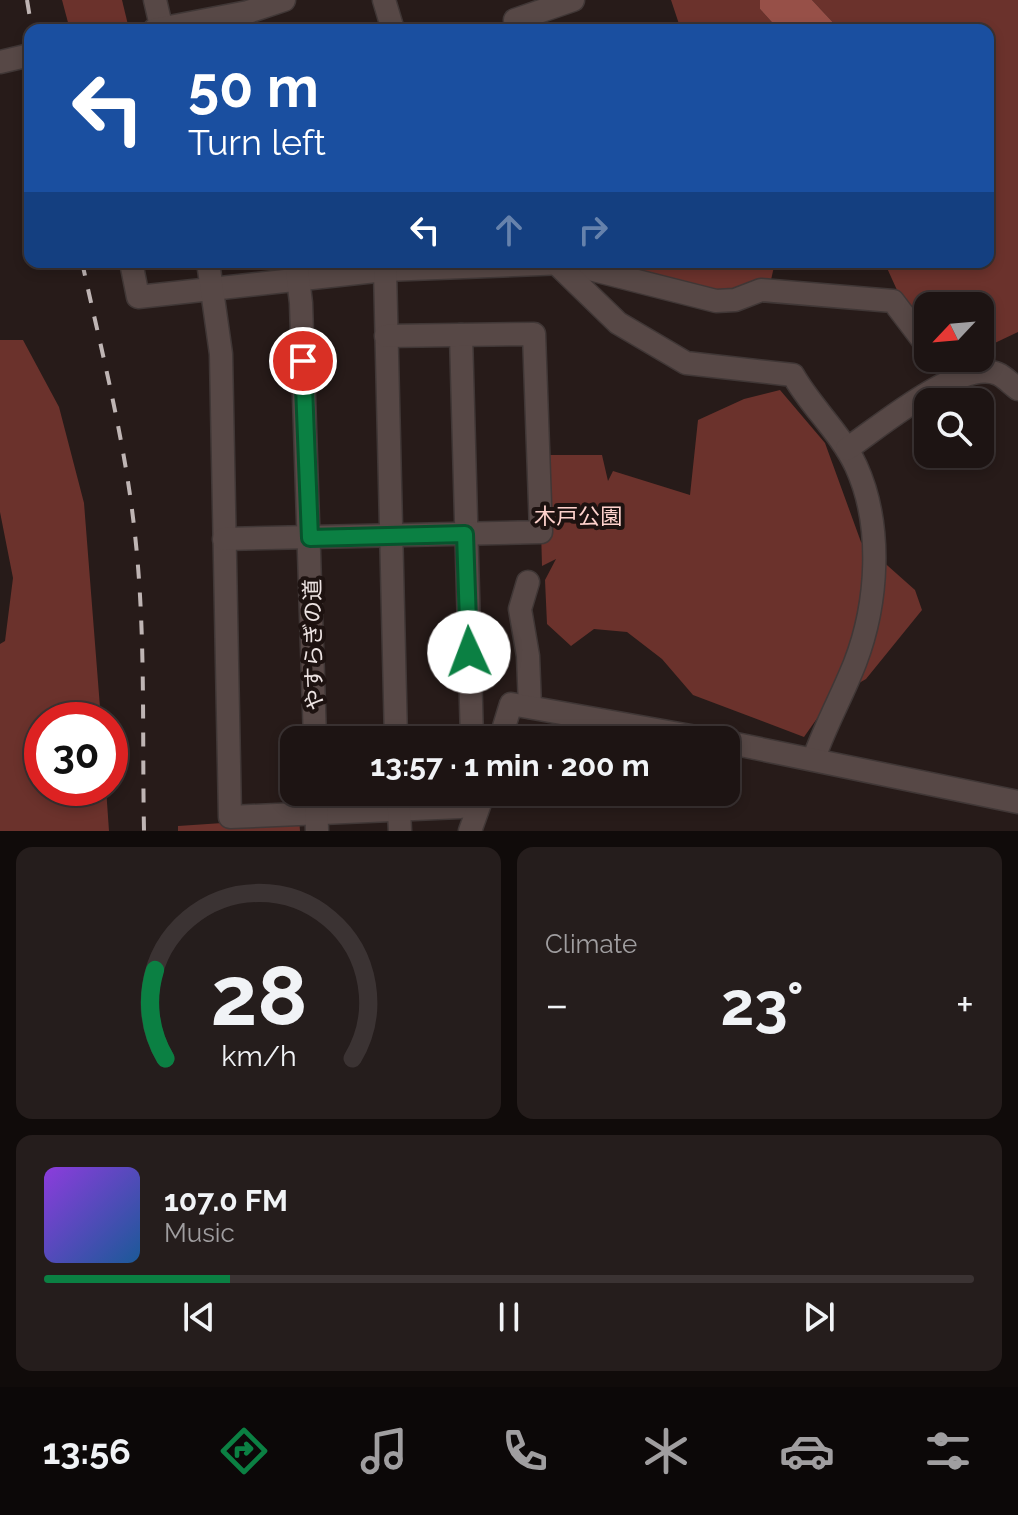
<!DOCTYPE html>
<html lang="en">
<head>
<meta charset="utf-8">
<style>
	body { margin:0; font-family:Raleway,"Noto Sans JP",sans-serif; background:#251d1c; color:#f1f3f6; height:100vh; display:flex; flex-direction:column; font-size:30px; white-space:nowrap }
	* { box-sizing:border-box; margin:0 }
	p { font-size:26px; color:#a09ea0 }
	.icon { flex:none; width:44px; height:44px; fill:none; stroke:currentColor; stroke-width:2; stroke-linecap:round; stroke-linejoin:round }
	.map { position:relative; height:831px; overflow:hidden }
	.side { display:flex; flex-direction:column; gap:16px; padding:16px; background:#100b0a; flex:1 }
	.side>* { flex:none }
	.guide { position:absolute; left:24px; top:24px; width:970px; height:244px; border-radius:16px; box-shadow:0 4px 12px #0003,0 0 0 2px #3b3333; background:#1a4fa0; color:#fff; overflow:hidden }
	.needle { width:52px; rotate:244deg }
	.fabs { position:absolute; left:914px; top:292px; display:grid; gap:16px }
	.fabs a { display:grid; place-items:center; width:80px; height:80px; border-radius:16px; background:#1d1413; box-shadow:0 4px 12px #0003,0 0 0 2px #3b3333; font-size:40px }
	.speed { position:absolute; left:24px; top:702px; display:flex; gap:16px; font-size:40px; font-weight:700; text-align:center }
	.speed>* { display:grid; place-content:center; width:104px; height:104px; border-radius:50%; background:#1d1413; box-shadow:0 4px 12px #0003,0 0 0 2px #3b3333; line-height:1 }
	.speed .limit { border:12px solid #d22; background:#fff; color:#111 }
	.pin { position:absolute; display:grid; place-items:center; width:68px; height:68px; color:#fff; margin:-34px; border:4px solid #fff; border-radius:50%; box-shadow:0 2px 8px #0007 }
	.me { position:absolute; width:88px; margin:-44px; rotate:358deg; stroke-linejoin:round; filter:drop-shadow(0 0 6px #0008) }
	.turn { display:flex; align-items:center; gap:28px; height:168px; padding:0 32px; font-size:36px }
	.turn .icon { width:104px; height:104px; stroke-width:2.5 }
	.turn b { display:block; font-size:56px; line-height:68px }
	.lanes { display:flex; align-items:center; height:76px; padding:0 32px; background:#0003; justify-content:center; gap:40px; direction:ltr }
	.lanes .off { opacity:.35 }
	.big { font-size:60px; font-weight:700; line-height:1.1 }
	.side .card { flex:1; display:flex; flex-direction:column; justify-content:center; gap:12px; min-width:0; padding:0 28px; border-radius:16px; background:#251d1c }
	.side .dial { align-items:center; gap:0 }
	.dial svg { height:208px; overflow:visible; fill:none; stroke:#3b3333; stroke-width:7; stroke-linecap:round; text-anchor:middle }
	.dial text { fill:#f1f3f6; stroke:none }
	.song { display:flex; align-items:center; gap:24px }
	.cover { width:96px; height:96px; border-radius:12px; background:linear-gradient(135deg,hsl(270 70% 55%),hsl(210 70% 35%)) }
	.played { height:8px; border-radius:4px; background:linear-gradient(90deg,#0b8043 20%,#3b3333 20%) }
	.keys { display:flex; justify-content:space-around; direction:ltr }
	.heat { display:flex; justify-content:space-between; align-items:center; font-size:44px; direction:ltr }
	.side .tiles { flex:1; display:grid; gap:16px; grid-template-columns:1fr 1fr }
	.card:last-child { grid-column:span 2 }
	.trip { position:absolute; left:280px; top:726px; width:460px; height:80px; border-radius:16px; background:#1d1413; box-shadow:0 4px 12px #0003,0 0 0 2px #3b3333; font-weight:700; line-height:80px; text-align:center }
	.tab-bar { display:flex; height:128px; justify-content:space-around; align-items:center; background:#0c0808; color:#a09ea0 }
	.tab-bar .icon { width:56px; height:56px }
	.tab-bar .current { color:#0b8043 }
	.tab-bar b { font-size:36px; color:#f1f3f6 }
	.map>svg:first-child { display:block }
	.green { fill:#6b322c }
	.water { fill:#975048 }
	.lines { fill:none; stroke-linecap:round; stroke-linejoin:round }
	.minor-casing { stroke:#403736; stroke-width:25 }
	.minor { stroke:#574846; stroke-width:22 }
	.rail { stroke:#bfb5b4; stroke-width:4; stroke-dasharray:14 14; stroke-linecap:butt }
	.route-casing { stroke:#07532c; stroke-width:20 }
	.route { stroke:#0b8043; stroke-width:14 }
	.labels { text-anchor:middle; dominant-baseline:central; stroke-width:8; stroke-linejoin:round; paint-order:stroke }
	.park-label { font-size:22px; fill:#fed2cc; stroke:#1d1210 }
	.street-label { font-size:22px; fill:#ece3e2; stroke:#1d1210 }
</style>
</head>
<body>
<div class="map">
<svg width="1018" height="831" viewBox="0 0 1018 831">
	<rect width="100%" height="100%" fill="#271b19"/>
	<g class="green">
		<path d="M62 0H122L129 29 70 30Z"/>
		<path d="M671 0H760V9L779 30H681Z"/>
		<path d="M812 0H1018V332L980 350V306H928V333L906 310 887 268V262H988V30H840Z"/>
		<path d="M586 262H775L771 280 715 307 636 292Z"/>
		<path d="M0 340H23L59 407 84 503 101 720H42V788H106L109 831H0V644L5 641 13 578 0 512Z"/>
		<path d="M780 390 825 443 861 542 915 590 922 610 866 679 830 700 804 737 693 695 662 659 627 632 594 629 571 646 547 624 545 580 556 559 542 566 539 455H602L608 481 613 471 690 495 698 420 744 399Z"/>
		<path d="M299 818 300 831H178V826Z"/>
	</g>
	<path class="water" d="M760 0H812L840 30H779L760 9Z"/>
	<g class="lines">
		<g class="minor-casing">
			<g id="minor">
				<path d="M155 0 162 30"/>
				<path d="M384 0 393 30"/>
				<path d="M154 30 248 12 284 0"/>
				<path d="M517 30 515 20 573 0"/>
				<path d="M0 62 30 55"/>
				<path d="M131 262 138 297 385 270 566 263 716 301 735 300 761 290 893 301 928 347"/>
				<path d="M208 262 221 354 230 817 460 807 465 792"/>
				<path d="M296 262 301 303 315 740"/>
				<path d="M558 265 618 323 686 363 793 375C811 407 840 432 856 466 883 525 878 603 855 663 842 696 826 724 814 758"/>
				<path d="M385 270 396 740"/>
				<path d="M461 335 472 740"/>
				<path d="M847 449C878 428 961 358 998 374 1005 377 1012 385 1018 389"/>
				<path d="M224 539 541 532 534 334 386 336"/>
				<path d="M528 582 520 609 528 656 530 707"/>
				<path d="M500 740 511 704 713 740"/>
				<path d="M726 742 1018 802"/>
				<path d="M316 792 317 831"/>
				<path d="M398 792 400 831"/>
				<path d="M470 831 484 792"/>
			</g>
		</g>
		<use href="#minor" class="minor"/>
		<g class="rail">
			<path d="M27 0 32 30"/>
			<path d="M82 262C101 349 124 437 134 526 146 626 142 730 144 831"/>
		</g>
	</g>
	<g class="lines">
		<g class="route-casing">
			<path id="route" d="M303 361 310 538 465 534 469 652"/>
		</g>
		<use href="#route" class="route"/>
	</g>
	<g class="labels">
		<g class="park-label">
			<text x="578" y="516">木戸公園</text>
		</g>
		<g class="street-label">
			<text transform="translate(313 645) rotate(-91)">やすらぎの道</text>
		</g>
	</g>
</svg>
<div class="fabs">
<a><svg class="needle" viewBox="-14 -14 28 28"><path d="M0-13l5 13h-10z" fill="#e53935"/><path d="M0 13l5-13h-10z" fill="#a09ea0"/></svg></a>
<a><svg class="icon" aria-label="search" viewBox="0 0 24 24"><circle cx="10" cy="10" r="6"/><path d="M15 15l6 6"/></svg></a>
</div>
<div class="speed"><div class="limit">30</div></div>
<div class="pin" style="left:303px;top:361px;background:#d93025"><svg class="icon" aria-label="arrive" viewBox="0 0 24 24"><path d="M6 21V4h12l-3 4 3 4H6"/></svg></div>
<svg class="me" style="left:469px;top:652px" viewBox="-20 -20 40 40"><circle r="19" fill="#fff"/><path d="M0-13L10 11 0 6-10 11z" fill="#0b8043"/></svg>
<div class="trip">13:57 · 1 min · 200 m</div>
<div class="guide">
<div class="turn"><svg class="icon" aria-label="left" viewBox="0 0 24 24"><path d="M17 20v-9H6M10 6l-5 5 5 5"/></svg><div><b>50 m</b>Turn left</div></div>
<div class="lanes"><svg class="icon" aria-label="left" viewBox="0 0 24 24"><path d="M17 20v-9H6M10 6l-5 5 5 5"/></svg><svg class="icon off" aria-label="ahead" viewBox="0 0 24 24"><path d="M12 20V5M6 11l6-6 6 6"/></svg><svg class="icon off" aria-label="right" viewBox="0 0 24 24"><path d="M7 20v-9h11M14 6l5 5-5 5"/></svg></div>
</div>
</div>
<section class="side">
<div class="tiles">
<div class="card dial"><svg viewBox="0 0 100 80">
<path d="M14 69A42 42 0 1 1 86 69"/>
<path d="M14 69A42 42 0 0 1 10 35" stroke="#0b8043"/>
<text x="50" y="56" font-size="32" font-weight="700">28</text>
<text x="50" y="72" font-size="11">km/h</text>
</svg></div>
<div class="card"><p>Climate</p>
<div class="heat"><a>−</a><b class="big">23°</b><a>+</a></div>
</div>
<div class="card">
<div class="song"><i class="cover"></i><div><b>107.0 FM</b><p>Music</p></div></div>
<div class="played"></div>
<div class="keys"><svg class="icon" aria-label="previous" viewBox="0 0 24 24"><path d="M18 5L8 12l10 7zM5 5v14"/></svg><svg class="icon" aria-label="pause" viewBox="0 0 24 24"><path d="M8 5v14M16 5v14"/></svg><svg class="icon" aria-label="next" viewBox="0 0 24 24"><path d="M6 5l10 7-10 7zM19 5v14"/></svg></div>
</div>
</div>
</section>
<nav class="tab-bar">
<b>13:56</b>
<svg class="icon current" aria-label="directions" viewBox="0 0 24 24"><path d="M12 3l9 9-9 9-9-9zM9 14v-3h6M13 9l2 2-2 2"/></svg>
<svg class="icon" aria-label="music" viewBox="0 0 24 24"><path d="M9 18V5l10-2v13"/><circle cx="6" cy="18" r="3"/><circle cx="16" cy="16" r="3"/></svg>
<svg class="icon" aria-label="phone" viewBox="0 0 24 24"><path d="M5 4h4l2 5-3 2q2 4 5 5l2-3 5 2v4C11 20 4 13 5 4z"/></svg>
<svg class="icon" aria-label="climate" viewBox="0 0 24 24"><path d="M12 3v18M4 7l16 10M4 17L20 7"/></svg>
<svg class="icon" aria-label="car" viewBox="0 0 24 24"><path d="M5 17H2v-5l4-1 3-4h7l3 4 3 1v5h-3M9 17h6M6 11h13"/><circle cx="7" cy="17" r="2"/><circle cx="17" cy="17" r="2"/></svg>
<svg class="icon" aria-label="filters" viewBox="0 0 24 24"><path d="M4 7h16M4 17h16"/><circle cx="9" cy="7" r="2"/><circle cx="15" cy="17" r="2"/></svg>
</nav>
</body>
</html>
